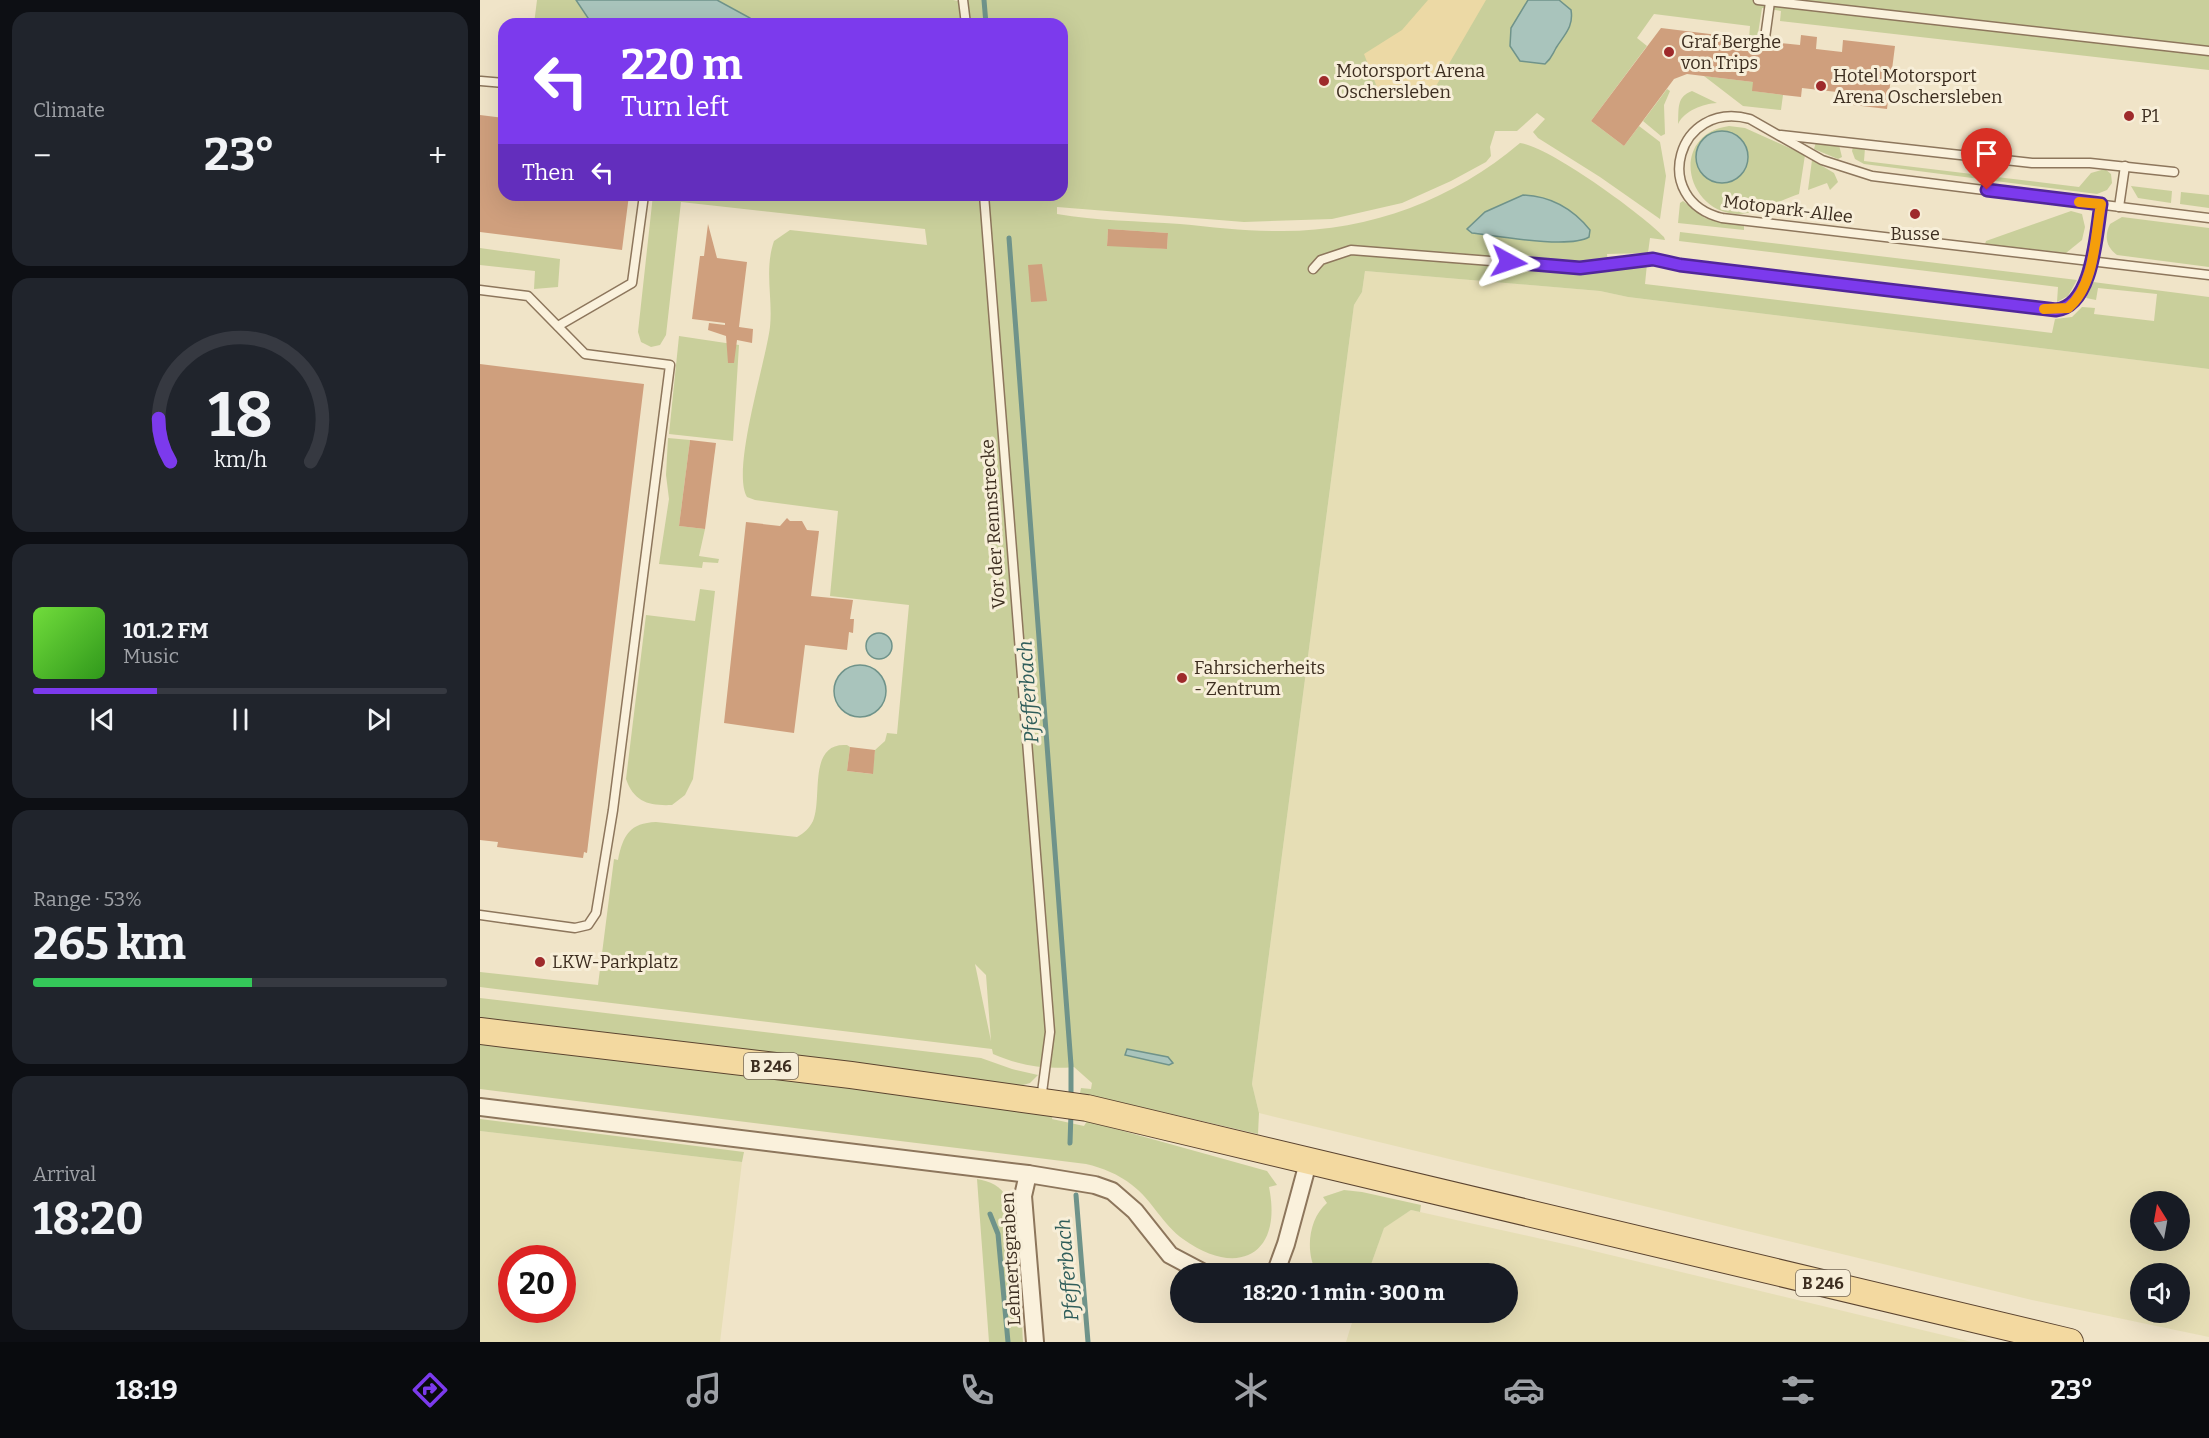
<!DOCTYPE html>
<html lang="en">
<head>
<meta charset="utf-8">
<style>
	body { margin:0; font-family:Bitter,serif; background:#20242c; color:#f1f3f6; height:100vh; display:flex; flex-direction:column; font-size:22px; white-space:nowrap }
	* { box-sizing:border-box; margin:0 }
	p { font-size:20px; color:#9ea1a6 }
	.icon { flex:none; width:33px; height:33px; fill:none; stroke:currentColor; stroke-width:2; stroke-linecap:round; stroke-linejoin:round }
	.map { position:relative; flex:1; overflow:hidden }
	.side { display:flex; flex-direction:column; gap:12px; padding:12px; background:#0d0f14; width:480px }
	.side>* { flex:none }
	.banner { position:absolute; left:18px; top:18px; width:570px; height:183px; border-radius:18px; box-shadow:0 6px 24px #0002; background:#7c3aed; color:#fff; overflow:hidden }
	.needle { width:39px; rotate:349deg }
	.controls { position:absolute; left:1650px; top:1191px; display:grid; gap:12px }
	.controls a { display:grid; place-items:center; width:60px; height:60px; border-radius:50%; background:#171b24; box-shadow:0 6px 24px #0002; font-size:30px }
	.speed { position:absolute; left:18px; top:1245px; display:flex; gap:12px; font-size:30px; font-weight:700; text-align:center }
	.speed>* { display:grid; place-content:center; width:78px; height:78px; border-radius:50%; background:#171b24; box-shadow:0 6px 24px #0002; line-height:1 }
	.speed .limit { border:9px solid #d22; background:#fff; color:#111 }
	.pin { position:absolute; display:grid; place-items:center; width:51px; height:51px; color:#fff; margin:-62px -26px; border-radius:50% 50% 50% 0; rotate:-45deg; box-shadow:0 0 6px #0007 }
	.pin .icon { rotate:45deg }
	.me { position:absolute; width:66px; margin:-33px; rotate:95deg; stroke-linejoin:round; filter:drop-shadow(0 0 4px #0008) }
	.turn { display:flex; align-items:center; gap:21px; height:126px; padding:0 24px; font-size:27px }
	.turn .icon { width:78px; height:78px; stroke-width:2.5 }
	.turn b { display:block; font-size:42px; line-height:51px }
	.then { display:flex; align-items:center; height:57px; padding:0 24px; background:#0003; gap:12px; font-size:22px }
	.big { font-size:45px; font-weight:700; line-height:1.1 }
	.side .tile { flex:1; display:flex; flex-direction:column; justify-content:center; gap:9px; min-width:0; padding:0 21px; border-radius:18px; background:#20242c }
	.side .dial { align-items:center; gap:0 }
	.dial svg { height:156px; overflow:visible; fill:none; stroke:#363941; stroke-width:7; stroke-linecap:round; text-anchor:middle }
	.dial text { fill:#f1f3f6; stroke:none }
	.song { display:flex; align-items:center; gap:18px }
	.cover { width:72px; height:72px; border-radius:9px; background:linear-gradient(135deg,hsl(100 70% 55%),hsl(110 70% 35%)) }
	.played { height:6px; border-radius:3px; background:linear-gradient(90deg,#7c3aed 30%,#363941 30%) }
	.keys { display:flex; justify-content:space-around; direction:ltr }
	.heat { display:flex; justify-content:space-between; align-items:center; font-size:33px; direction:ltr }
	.charge { height:9px; border-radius:4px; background:linear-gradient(90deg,#34c759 53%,#363941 0) }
	.trip { position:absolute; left:690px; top:1263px; width:348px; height:60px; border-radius:30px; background:#171b24; box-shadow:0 6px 24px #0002; font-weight:700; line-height:60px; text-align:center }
	.tab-bar { display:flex; height:96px; justify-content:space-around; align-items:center; background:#090b0e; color:#9ea1a6 }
	.tab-bar .icon { width:42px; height:42px }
	.tab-bar .current { color:#7c3aed }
	.tab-bar b { font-size:27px; color:#f1f3f6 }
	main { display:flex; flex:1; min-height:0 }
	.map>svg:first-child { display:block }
	.farmland { fill:#e6deb5; fill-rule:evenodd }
	.green { fill:#c9cf9b; fill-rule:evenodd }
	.sand { fill:#ecd9a5 }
	.water { fill:#a9c4bc; stroke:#6f938a; stroke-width:1.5 }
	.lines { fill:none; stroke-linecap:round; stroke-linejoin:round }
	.stream { stroke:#6f938a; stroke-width:5 }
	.building { fill:#cf9f7d }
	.lane-casing { stroke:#8d765c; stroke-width:11 }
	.street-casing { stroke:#8d765c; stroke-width:20 }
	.primary-casing { stroke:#5b4430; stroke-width:28 }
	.lane { stroke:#faf1dc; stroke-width:8 }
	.street { stroke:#faf1dc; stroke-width:16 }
	.primary { stroke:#f3d9a0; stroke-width:26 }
	.route-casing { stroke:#51269a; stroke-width:15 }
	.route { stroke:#7c3aed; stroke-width:10 }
	.slow { stroke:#f59e0b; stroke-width:10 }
	.poi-dot { fill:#9e2a2b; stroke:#f7eed8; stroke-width:2 }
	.labels { text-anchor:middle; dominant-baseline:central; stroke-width:6; stroke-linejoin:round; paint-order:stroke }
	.shield { fill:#f7eed8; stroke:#756857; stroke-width:1.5 }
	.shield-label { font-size:16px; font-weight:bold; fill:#3d2e20 }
	.poi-label { font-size:18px; fill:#3d2e20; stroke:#f7eed8; text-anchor:start }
	.street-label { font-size:18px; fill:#3d2e20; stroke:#f7eed8 }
	.water-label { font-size:20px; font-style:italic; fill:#2f5d5a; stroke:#f7eed8 }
</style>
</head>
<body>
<main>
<section class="side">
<div class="tile"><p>Climate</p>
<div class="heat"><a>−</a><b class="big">23°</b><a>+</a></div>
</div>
<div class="tile dial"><svg viewBox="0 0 100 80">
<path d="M14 69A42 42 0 1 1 86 69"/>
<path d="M14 69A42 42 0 0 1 8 47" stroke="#7c3aed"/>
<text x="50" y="56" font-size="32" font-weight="700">18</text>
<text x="50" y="72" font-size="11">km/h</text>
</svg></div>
<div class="tile">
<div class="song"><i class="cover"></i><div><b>101.2 FM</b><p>Music</p></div></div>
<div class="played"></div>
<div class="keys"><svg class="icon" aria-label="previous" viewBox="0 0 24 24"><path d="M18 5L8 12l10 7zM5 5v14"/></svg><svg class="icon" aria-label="pause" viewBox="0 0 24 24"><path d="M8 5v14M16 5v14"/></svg><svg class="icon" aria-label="next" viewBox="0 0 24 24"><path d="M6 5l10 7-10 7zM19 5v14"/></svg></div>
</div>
<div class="tile"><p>Range · 53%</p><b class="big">265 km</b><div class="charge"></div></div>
<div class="tile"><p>Arrival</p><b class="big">18:20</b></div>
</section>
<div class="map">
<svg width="1729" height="1342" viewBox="0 0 1729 1342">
	<rect width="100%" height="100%" fill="#f0e4c8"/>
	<g class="farmland">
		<path d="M885 271 1120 291 1148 297 1729 369V1337L1552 1300 779 1113 772 1084 874 305 882 292ZM1660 1202H1700V1240H1660ZM1660 1274H1700V1312H1660Z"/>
		<path d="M0 1131 262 1162 240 1342H0ZM32 1258H82V1310H32Z"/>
		<path d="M931 1210 1093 1246 1492 1342H866L875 1313 1028 1312V1274L888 1273 904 1227Z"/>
	</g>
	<g class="green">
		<path d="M57 0H96L112 24H54Z"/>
		<path d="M237 0H473L478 1 481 24H271L270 18Z"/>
		<path d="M486 0H1729V70L1300 21 1301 11 1282 8 1277 40 1269 39 1270 26 1174 14 1157 38 1167 46 1111 121 1144 146 1159 126 1180 142 1186 176 1180 219 1120 177 1058 138 1053 132 1065 119 1057 113 1037 131H1015L1010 147 1011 156 1006 162 971 181 922 203 852 219 764 222 577 207V214C616 221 659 221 700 224 731 227 764 231 795 231 885 233 972 201 1040 143 1069 146 1163 215 1184 237L1185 240 1170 238 1168 253 1127 254 1129 272 1167 264 1165 284 1572 333 1575 319 1592 317 1602 307 1615 308 1614 314 1674 321 1677 294 1618 288 1616 300 1606 298 1613 282 1729 297V369L1148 297 1120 291 885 271 882 292 874 305 772 1084 779 1113 778 1134 600 1093 601 1088 611 1089 612 1083 594 1067C566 1070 538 1065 513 1054L512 1049 0 987V972L118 985 134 859 138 860C143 835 150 823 176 822L317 837C324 833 329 829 333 821 343 798 327 742 367 745L370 747 367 771 392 774 395 750 405 741 407 733 417 734 429 605 350 596 358 511 275 500 267 497C251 471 286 361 290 327 293 298 284 270 294 241L310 230 447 245 445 229 201 202 186 335 180 345 171 347 161 342 158 332 173 195H582V24H489ZM628 229 688 233 687 249 627 245ZM987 229 1084 240 992 233ZM495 964 506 975 511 1041Z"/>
		<path d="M1224 76 1273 82V91L1303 95 1301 110 1263 106Z"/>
		<path d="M1187 89 1190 91 1184 105 1185 134 1181 136 1163 121Z"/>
		<path d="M1212 91 1237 103C1223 104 1205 110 1198 124 1199 109 1196 97 1212 91Z"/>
		<path d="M1249 126 1265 128 1325 155 1319 194C1304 199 1272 215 1257 214 1205 212 1189 135 1249 126ZM1237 132C1261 135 1275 146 1264 172L1232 181 1220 171C1219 152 1216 139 1237 132Z"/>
		<path d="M1336 142 1359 145 1362 157 1358 159 1334 149Z"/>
		<path d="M1373 147 1385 148 1384 161 1599 187 1611 173 1625 169 1631 174 1632 183 1627 190 1617 194 1384 164 1375 159 1372 151Z"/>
		<path d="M1332 160 1354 173 1358 182 1350 190 1347 183 1328 190Z"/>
		<path d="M1651 186 1692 191 1691 203 1658 198Z"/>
		<path d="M1701 192 1729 195V208L1700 204Z"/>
		<path d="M1203 201 1225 218 1264 226V230L1198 223 1200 203Z"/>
		<path d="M1591 211 1602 214 1605 227 1602 240 1586 253 1505 244 1506 241Z"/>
		<path d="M1642 217 1729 228V267L1637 255C1626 247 1624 236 1630 224Z"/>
		<path d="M1200 232 1597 280 1588 296 1577 302 1578 287 1199 241Z"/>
		<path d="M0 248 80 259 78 287 54 289 55 271 0 265Z"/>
		<path d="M199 336 259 345 253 441 189 434Z"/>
		<path d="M188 438 210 440 199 526 225 529 219 556 239 559 238 563 223 562 222 568 179 564 189 499 186 475Z"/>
		<path d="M220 589 235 591 213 779 205 795 192 805C169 806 154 802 146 779L166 615 215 621Z"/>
		<path d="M0 998 501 1058 532 1069 558 1075 550 1083 536 1087 0 1021Z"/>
		<path d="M0 1042 369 1085 573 1113 572 1119 604 1126 607 1121 787 1171 797 1185 789 1187C803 1256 757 1278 703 1239 683 1225 672 1200 652 1185 638 1174 623 1168 606 1164L0 1089Z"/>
		<path d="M0 1119 264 1152 262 1162 0 1131Z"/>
		<path d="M497 1179C510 1181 521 1186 527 1198 540 1224 541 1309 543 1342H509Z"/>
		<path d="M864 1190 882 1192 941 1205 940 1212 931 1210 904 1228 888 1273H837C825 1253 828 1219 847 1203L843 1197Z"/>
	</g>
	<path class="sand" d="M948 0H1006L952 93 900 95 884 54 922 30Z"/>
	<g class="water">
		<path d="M96 0H237L270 18 271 24H112Z"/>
		<path d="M1048 0H1079L1091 10C1094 27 1084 35 1076 48 1072 55 1072 58 1065 64L1040 61 1030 46 1031 28Z"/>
		<circle cx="1242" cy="157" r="26"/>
		<path d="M1043 195C1070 196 1093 209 1110 230L1109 237C1089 249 1017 236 992 233L987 229 1005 212Z"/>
		<circle cx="399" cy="646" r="13"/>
		<circle cx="380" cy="691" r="26"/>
		<path d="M647 1049 688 1057 693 1063 689 1065 645 1055Z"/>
	</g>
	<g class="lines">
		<g class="stream">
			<path d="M504 0 506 24"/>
			<path d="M529 238 591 1065V1098"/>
			<path d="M590 1143 591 1113"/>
			<path d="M596 1195 608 1342"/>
			<path d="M510 1214 518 1234 528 1342"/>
		</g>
	</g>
	<g class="building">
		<path d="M1181 28 1279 40 1285 44 1290 42 1320 45 1321 35 1337 37 1336 49 1362 52 1363 40 1415 46 1407 109 1356 103 1357 92 1322 88 1321 97 1303 95 1272 91 1273 82 1207 74 1194 79 1144 146 1111 121Z"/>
		<path d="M0 115 24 118V195H149L142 250 0 232Z"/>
		<path d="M228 224 237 258 267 262 259 327 273 329 272 343 257 340 254 363H248L246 336 228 330 229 323 245 325V323L212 319 220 256H224Z"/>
		<path d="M628 229 688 233 687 249 627 246Z"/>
		<path d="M562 264 567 301 551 302 548 265Z"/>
		<path d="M0 364 164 384 107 853 104 852 103 858 17 847 18 842 0 840Z"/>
		<path d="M210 440 236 443 225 529 199 526Z"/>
		<path d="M307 518 310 521H322L327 530 339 531 331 596 373 600 370 619H374L373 633 369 632 367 650 325 645 314 733 244 723 266 522 300 526Z"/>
		<path d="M370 747 395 750 393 774 367 771Z"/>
	</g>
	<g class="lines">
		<g class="lane-casing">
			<g id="lane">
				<path d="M483 0 486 24"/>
				<path d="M1278 0 1729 51"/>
				<path d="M1285 38 1290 2"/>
				<path d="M1 81 24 83"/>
				<path d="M1301 135 1552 163H1610L1694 172"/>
				<path d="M504 195 570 1032 561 1100"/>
				<path d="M1639 207 1645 166"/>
				<path d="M1729 218 1392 176 1342 160 1270 119C1197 99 1169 200 1242 218L1729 275"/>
				<path d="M833 269 841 260 871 250 1100 268 1173 259 1200 265 1576 310C1612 307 1616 233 1621 204"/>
				<path d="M0 290 48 296 105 354 190 365 133 810 116 913 108 925 95 928 0 915"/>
				<path d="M78 326 152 283 164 195"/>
			</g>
		</g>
		<g class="street-casing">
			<g id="street">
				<path d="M0 1107 548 1174 615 1185 632 1191 655 1211 690 1255 726 1274"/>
				<path d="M548 1174 543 1196 555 1342"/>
				<path d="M795 1274 806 1244 829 1159"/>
			</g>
		</g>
		<g class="primary-casing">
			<path id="primary" d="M0 1031 371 1075 607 1108 1590 1342"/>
		</g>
		<use href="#lane" class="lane"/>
		<use href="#street" class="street"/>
		<use href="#primary" class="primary"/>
	</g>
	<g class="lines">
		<g class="route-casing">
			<path id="route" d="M1029 262 1100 268 1173 259 1200 265 1576 310C1613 306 1616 234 1621 204L1507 190"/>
		</g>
		<use href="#route" class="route"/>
		<path class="slow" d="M1564 309 1588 308C1615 286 1615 236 1621 204L1599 202"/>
	</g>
	<g class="poi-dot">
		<circle cx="1189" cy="52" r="6"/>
		<circle cx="844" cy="81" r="6"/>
		<circle cx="1341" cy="86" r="6"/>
		<circle cx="1649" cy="116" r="6"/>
		<circle cx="1435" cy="214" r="6"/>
		<circle cx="702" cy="678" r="6"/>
		<circle cx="60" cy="962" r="6"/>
	</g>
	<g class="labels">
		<g class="shield">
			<rect x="264" y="1053" width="54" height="26" rx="4.5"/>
			<rect x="1316" y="1270" width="54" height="26" rx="4.5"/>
		</g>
		<g class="shield-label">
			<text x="291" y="1066">B 246</text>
			<text x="1343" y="1283">B 246</text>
		</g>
		<g class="poi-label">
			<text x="1201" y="42">Graf Berghe<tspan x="1201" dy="21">von Trips</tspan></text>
			<text x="856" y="71">Motorsport Arena<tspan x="856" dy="21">Oschersleben</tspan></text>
			<text x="1353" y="76">Hotel Motorsport<tspan x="1353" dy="21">Arena Oschersleben</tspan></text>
			<text x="1661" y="116">P1</text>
			<text x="1435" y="234" text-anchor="middle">Busse</text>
			<text x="714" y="668">Fahrsicherheits<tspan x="714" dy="21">- Zentrum</tspan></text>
			<text x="72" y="962">LKW-Parkplatz</text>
		</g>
		<g class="street-label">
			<text transform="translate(1308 209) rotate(7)">Motopark-Allee</text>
			<text transform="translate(513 524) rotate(-94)">Vor der Rennstrecke</text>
			<text transform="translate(531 1259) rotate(-93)">Lehnertsgraben</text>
		</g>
		<g class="water-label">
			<text transform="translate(548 692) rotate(-94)">Pfefferbach</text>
			<text transform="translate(587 1270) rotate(-95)">Pfefferbach</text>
		</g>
	</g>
</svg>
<div class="controls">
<a><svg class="needle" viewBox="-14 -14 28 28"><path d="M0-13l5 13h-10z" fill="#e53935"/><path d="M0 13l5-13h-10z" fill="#9ea1a6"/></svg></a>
<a><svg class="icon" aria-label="sound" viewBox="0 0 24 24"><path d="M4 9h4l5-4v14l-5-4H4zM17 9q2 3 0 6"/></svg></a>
</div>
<div class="speed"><div class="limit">20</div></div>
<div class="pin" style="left:1507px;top:190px;background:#d93025"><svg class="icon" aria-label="arrive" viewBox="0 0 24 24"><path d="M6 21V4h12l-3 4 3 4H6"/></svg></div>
<svg class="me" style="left:1029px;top:262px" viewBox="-20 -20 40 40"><path d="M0-17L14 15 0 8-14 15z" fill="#7c3aed" stroke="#fff" stroke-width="4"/></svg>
<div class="trip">18:20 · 1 min · 300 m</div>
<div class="banner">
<div class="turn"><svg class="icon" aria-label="left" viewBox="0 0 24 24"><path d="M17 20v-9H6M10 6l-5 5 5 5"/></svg><div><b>220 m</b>Turn left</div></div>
<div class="then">Then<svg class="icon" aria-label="left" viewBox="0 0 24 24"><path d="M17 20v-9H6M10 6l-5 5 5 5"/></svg></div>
</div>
</div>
</main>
<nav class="tab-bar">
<b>18:19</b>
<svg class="icon current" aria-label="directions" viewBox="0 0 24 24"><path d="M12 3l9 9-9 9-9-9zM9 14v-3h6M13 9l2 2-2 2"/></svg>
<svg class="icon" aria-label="music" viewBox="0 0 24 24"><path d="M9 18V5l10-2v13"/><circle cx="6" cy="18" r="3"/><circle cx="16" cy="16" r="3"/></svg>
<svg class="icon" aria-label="phone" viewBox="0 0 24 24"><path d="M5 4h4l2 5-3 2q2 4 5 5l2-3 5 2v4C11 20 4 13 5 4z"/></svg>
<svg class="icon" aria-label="climate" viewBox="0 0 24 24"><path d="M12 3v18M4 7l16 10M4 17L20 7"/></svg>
<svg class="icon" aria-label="car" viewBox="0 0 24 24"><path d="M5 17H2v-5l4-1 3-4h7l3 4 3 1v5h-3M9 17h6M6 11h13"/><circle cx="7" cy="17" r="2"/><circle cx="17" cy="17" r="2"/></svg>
<svg class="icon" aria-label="filters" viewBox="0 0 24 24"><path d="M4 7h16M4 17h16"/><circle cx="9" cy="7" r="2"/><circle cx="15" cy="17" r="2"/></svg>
<b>23°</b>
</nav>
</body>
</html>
